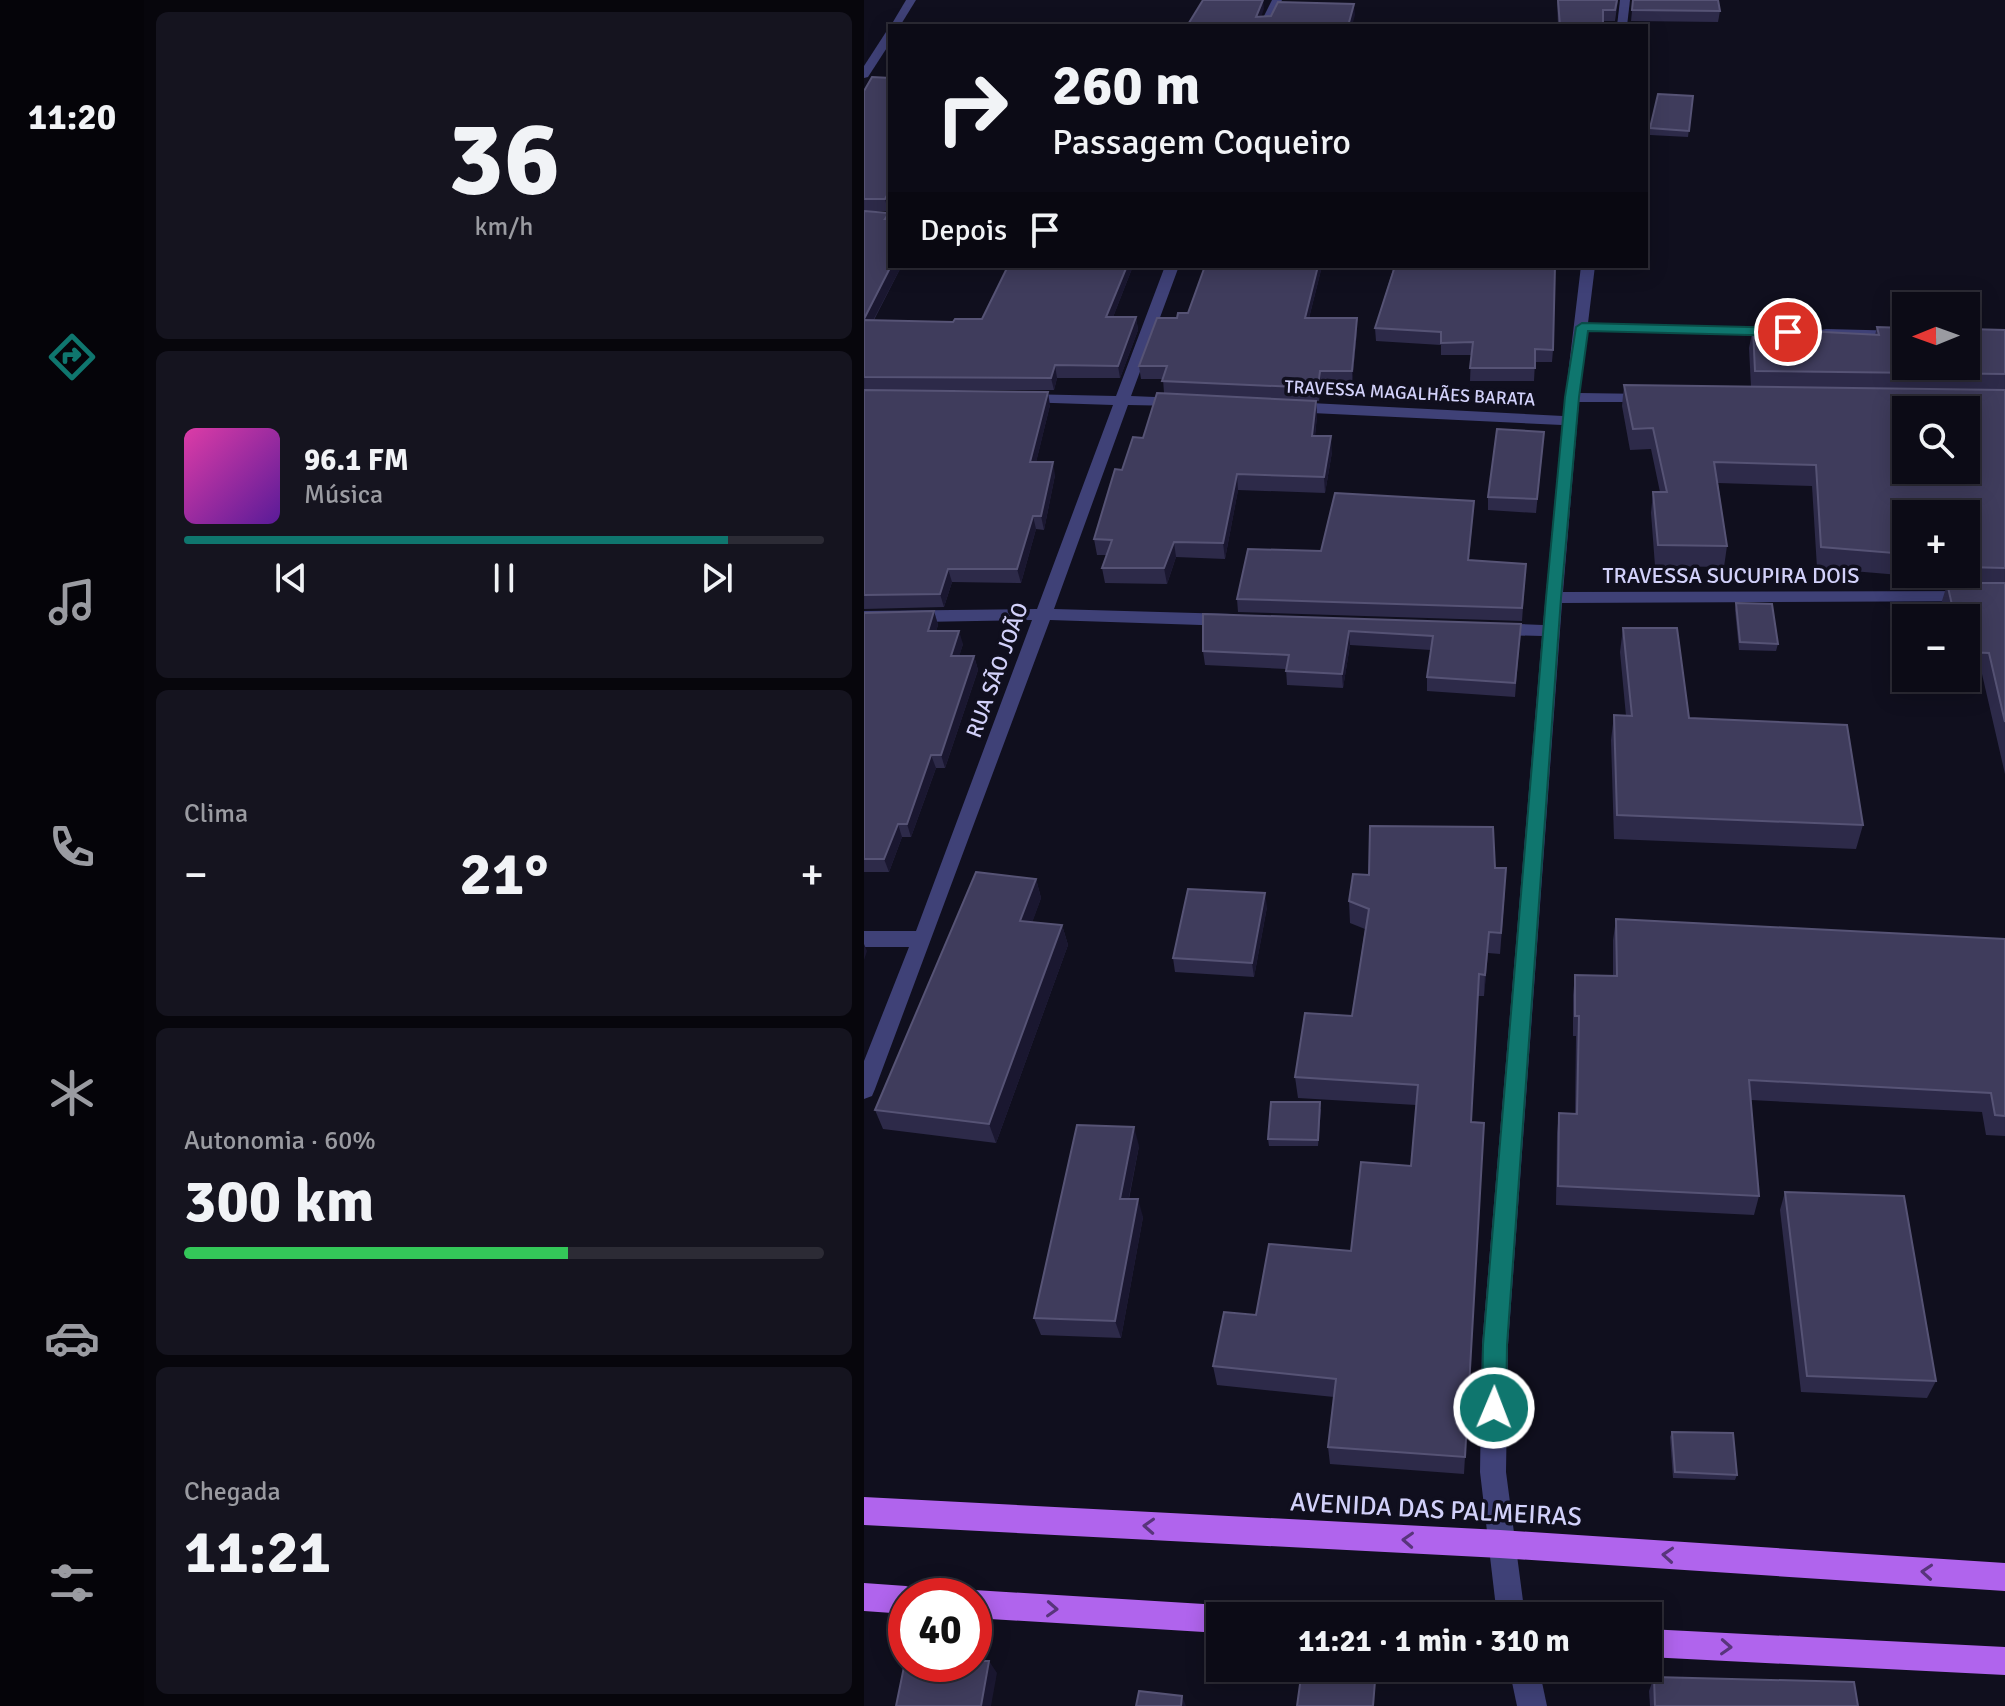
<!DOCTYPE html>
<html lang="pt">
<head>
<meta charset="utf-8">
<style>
	body { margin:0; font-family:Signika,sans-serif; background:#15141f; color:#f1f3f6; height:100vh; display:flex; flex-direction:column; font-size:30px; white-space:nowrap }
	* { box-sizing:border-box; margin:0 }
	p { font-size:26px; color:#9a9ba1 }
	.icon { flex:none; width:44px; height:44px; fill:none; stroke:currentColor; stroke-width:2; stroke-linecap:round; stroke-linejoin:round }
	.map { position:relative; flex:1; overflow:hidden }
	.drawer { display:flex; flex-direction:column; gap:12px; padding:12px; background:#07060c; width:720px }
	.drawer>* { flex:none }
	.guide { position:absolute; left:24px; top:24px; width:760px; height:244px; border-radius:0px; box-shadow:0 4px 20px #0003,0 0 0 2px #2c2b35; background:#0c0b16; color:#f1f3f6; overflow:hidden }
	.needle { width:52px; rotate:269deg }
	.tools { position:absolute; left:1028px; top:292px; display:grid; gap:16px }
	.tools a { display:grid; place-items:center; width:88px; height:88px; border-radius:0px; background:#0c0b16; box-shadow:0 4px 20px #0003,0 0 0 2px #2c2b35; font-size:40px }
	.speed { position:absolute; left:24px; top:1578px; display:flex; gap:16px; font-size:40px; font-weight:700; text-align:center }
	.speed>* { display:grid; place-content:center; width:104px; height:104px; border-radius:50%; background:#0c0b16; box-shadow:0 4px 20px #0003,0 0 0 2px #2c2b35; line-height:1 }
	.speed .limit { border:12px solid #d22; background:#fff; color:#111 }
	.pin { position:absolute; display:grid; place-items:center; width:68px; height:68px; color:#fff; margin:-34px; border:4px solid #fff; border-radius:50%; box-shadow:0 2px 8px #0007 }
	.me { position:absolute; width:88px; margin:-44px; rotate:1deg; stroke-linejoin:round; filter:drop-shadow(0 0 6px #0008) }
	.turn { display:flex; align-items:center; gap:28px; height:168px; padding:0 32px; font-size:36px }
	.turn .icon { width:104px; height:104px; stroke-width:2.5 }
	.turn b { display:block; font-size:56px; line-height:68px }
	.then { display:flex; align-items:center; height:76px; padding:0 32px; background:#0003; gap:16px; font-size:30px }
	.big { font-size:60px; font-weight:700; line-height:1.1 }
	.drawer .tile { flex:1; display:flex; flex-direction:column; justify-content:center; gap:12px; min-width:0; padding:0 28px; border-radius:12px; background:#15141f }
	.drawer .dial { align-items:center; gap:0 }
	.dial b { font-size:104px; line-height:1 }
	.song { display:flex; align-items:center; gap:24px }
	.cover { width:96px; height:96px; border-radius:12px; background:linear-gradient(135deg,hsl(320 70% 55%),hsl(270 70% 35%)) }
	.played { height:8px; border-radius:4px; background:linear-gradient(90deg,#0f766e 85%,#2c2b35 85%) }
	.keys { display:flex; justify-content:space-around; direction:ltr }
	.heat { display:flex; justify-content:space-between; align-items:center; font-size:44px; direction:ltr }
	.charge { height:12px; border-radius:6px; background:linear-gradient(90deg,#34c759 60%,#2c2b35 0) }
	.trip { position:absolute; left:342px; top:1602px; width:456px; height:80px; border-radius:0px; background:#0c0b16; box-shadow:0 4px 20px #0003,0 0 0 2px #2c2b35; font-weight:700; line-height:80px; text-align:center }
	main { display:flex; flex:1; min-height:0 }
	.tab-bar { display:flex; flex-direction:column; width:144px; justify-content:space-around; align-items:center; background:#050409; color:#9a9ba1 }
	.tab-bar .icon { width:56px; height:56px }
	.tab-bar .active { color:#0f766e }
	.tab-bar b { font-size:36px; color:#f1f3f6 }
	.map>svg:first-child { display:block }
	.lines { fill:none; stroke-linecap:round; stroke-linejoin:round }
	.minor { fill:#3f4177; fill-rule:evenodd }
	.major { fill:#b064ed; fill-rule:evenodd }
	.wall { fill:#2d2a49; fill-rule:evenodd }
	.shaded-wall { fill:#1a1730 }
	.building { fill:#3f3c5c; stroke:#565375; stroke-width:2; fill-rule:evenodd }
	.oneway { stroke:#58357b }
	.route { fill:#0f766e; stroke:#0a4d48; stroke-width:2 }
	.labels { text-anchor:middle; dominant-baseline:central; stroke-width:7; stroke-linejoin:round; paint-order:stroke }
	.far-street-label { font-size:18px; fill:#d2d1fa; stroke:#100f1e }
	.street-label { font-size:22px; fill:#d2d1fa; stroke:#100f1e }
	.near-street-label { font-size:26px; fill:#d2d1fa; stroke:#100f1e }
</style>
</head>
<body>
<main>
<nav class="tab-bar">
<b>11:20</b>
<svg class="icon active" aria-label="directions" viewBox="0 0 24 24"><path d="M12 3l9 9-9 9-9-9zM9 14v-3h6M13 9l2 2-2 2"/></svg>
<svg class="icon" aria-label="music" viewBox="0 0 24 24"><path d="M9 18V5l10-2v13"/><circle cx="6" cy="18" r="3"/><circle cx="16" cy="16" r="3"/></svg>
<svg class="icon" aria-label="phone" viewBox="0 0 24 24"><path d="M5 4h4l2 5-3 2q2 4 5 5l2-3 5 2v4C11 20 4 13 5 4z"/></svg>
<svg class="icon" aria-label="climate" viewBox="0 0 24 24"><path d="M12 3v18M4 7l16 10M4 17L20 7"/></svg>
<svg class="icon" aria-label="car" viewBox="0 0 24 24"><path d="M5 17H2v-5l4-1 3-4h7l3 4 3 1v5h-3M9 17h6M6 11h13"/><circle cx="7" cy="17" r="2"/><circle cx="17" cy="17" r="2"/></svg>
<svg class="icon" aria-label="filters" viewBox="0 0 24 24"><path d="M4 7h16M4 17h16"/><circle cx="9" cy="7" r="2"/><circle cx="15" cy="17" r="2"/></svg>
</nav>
<section class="drawer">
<div class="tile dial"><b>36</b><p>km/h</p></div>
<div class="tile">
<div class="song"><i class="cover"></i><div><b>96.1 FM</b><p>Música</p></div></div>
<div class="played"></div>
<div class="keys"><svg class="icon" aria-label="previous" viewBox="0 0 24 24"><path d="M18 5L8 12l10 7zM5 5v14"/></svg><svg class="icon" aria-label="pause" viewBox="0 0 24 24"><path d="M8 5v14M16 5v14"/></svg><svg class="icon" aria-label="next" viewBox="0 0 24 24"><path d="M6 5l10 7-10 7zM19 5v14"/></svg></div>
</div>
<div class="tile"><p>Clima</p>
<div class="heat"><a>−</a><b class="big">21°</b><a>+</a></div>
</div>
<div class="tile"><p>Autonomia · 60%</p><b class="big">300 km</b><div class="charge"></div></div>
<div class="tile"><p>Chegada</p><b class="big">11:21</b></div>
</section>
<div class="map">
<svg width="1141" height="1706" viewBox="0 0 1141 1706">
	<rect width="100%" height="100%" fill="#100f1e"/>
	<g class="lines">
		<g class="minor">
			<path d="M42 0H52L36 26 26 27Z"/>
			<path d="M408 0H418L405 26H395Z"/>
			<path d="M756 0H766L763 26H753Z"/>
			<path d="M26 31V43L4 77 0 78V66L22 32Z"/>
			<path d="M301 266H315L267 396 315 398 322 402 315 406 264 405 190 609 367 614 376 620 367 626 186 620 11 1089 8 1096 0 1099V1061L45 947H0V931H52L168 620 0 623V611L173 609 249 405 159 402 152 398 159 394 252 396Z"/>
			<path d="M717 266H731L724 323 914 328 921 332 914 336 723 331 716 393 784 394 791 398 784 402H715L699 592 1141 591V601L698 603 644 1345 642 1472 661 1616H633L616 1472 618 1345 678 636 631 635 622 629 631 623 679 625 698 425 427 412 419 407 427 402 699 416Z"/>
			<path d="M962 329 1042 331V339L957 336V330Z"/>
			<path d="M645 1668H675L683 1706H653Z"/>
		</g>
		<g class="major">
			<path d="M0 1497 636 1530 1141 1563V1591L636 1558 0 1525Z"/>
			<path d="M0 1583 42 1586 52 1590 54 1596H42V1614L0 1611Z"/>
			<path d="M110 1590 356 1605 366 1609 369 1616H356V1633L110 1618V1596H99Z"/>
			<path d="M784 1629 1141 1647V1675L784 1657Z"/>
		</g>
	</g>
	<g class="wall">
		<path d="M693 0H754L751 21H739V26H694Z"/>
		<path d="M769 0 856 11 854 22 767 21Z"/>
		<path d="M0 91 24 211H0Z"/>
		<path d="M829 96 824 137 786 135V128Z"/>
		<path d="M0 211 25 213 26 219V266H65L63 269H36L10 320 89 322 118 319 144 266H127H269L249 317H272L274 330 256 378H193L190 390H0Z"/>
		<path d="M341 266H458L445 318H493V331L488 384H457L455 401H452L453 416 451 436 468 452 461 493 374 490 361 559 312 557 303 584 241 583 238 568 243 555H233L230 539 258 470 279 438 300 393 299 379H277L275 366 313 318 324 313Z"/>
		<path d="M530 266 689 350 688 362H671L670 381H606L607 355H577V345L512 341 511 328Z"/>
		<path d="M1013 327 1141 330V774L1118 674H1102V618H1080L1077 604 1082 588H1073L1071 578 953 568 948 486 854 483 863 546 860 567 791 566 787 513 789 492H796L787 449 766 450 758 406 760 385 887 387 885 348 889 328 1011 335ZM1042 514H1102V574H1042Z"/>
		<path d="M0 390 186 405 172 462 191 475 180 530 172 529 157 583 88 582 80 607 0 609Z"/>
		<path d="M679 446 672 513 624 510V497Z"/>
		<path d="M610 501 605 560 662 564 658 621 374 612 373 599 457 551Z"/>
		<path d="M872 603 914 644 912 651 875 650 871 610Z"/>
		<path d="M70 611 74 625 72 631 99 644 95 656H110L114 670 81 768H72L47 837H38L25 872H0V613Z"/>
		<path d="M339 614 657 624 651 697 563 691V677L567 650 486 645 479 688 423 685 422 669 341 665 339 651Z"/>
		<path d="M759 628 825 718 999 825 992 849 750 839 747 740 750 715 762 716 756 652Z"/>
		<path d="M631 868 641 890 636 954 624 953 620 996H614L607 1122 620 1123 600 1474 466 1464 464 1447 470 1397 353 1385 349 1366 392 1315 487 1251 547 1166 552 1105 434 1098 431 1077 488 1016 501 929 486 923 485 901 505 875Z"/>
		<path d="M172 879 177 898 168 922 198 925 204 945 132 1143 19 1129 11 1110Z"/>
		<path d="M403 907 390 977 311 972 309 958Z"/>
		<path d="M752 919 1141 939V1136L1122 1135 1118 1112 887 1100 895 1196 890 1215 692 1205 693 1133 695 1113 711 1114 712 1036H709V995L711 975 749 976V940Z"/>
		<path d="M457 1109 454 1146H405L404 1139Z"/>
		<path d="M275 1146 265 1199 279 1217 257 1338 177 1335 170 1318Z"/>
		<path d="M921 1192 1072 1381 1063 1398 937 1392 916 1210Z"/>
		<path d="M808 1432 873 1475 871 1480 809 1478 806 1437Z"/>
		<path d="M790 1677 994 1706H786L785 1691Z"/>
	</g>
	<g class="shaded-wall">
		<path d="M399 0 400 9 394 26 392 17Z"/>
		<path d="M490 4 491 15 488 26H484Z"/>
		<path d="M26 190V208L24 211 21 199Z"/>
		<path d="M27 266H35L36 269 3 332 0 319Z"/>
		<path d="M263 266H269L244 330 242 317Z"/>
		<path d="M454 266H458L442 330 441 318Z"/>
		<path d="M272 317 274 330 256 378 254 366Z"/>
		<path d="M493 318V331L488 384V371Z"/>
		<path d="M191 365 193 378 190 390 187 378Z"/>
		<path d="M456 371 457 384 455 401 454 388Z"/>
		<path d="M184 392 186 405 169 475 166 462Z"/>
		<path d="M452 401 453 416 449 451 448 436Z"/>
		<path d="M467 436 468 452 461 493 460 477Z"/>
		<path d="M189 462 191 475 180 530 177 516Z"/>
		<path d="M373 474 374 490 361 559 359 543Z"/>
		<path d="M169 516 172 529 157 583 153 569Z"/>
		<path d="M310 542 312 557 303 584 300 568Z"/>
		<path d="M84 569 88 582 80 607 76 594Z"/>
		<path d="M70 611 74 625 68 644 64 631Z"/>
		<path d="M95 631 99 644 91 670 87 656Z"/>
		<path d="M485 631 486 645 479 688 478 674Z"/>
		<path d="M110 656 114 670 81 768 77 755Z"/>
		<path d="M67 755 72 768 47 837 43 824Z"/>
		<path d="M34 824 38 837 25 872 20 859Z"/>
		<path d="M172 879 177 898 162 940 156 921Z"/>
		<path d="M401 893 403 907 390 977 388 963Z"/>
		<path d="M198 925 204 945 132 1143 125 1124Z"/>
		<path d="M625 932 624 953 620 996 621 975Z"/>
		<path d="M0 944 3 951 0 960Z"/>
		<path d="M270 1127 275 1146 261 1217 256 1199Z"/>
		<path d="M274 1199 279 1217 257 1338 251 1321Z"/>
		<path d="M125 1661 133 1673 127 1706H117Z"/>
		<path d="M318 1696 322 1706H317Z"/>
	</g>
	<g class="building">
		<path d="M339 0H399L392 17 407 16 414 2 490 4 484 26H323Z"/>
		<path d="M694 0H753L751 10H739V26H696Z"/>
		<path d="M769 0H854L856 11 768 10Z"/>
		<path d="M8 77 26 78V190L21 199H0V91Z"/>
		<path d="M794 94 829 96 825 131 786 128Z"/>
		<path d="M0 211 25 213 21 219H26V266H27L0 319Z"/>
		<path d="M144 266H263L242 317H272L254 366 191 365 187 378 0 377V320L89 322 91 319H118Z"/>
		<path d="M341 266H454L441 318H493L488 371H456L454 388 298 381 303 366H275L293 318H313L314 313H324Z"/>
		<path d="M531 266H691L689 350 671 349V368H606L609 342 577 343V332L511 328Z"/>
		<path d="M1102 323 1105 329 1141 330V374L891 371 889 328 1015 335 1013 327 1042 328V366H1102Z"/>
		<path d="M760 385 1141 390V568L1102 567V514H1042V554L957 547 952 465 850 462 863 546 794 545 789 492H803L789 428 769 429ZM1042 410H1102V470H1042Z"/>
		<path d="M0 390 184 392 166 462H189L177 516H169L153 569H84L76 594 0 595Z"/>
		<path d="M293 393 452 401 448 436H467L460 477 373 474 359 543 310 542 300 568H238L248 540 230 539 251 469 258 470 269 437 279 438Z"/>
		<path d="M633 429 680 432 673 499 624 497Z"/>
		<path d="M471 493 610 501 604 560 662 564 658 608 373 599 384 549 457 551Z"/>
		<path d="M1083 583H1141V722L1125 653 1102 652V618H1091Z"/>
		<path d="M872 603 908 604 914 644 876 642Z"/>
		<path d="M70 611 64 631H95L87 656H110L77 755H67L43 824H34L20 859H0V613Z"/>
		<path d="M339 614 657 624 651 683 563 677 569 636 485 631 478 674 422 671 425 655 339 651Z"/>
		<path d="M759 628H813L825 718 983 725 999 825 753 815 750 715 768 716Z"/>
		<path d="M506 826 629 827 631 868H642L637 933 625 932 621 975 615 974 607 1122 620 1123 601 1457 464 1447 472 1379 349 1366 360 1312 392 1315 405 1244 487 1251 497 1162 547 1166 554 1085 431 1077 441 1013 488 1016 505 909 485 901 489 874 505 875Z"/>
		<path d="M112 872 172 879 156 921 198 925 125 1124 11 1110Z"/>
		<path d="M324 889 401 893 388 963 309 958Z"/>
		<path d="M752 919 1141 939V1116L1131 1115 1127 1093 885 1080 895 1196 694 1186 695 1113 713 1114 715 1016H711V975L753 976Z"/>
		<path d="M407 1102H456L454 1140 404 1139Z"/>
		<path d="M213 1125 270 1127 256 1199H274L251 1321 170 1318Z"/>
		<path d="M921 1192 1040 1196 1072 1381 943 1376Z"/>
		<path d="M808 1432 869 1433 873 1475 811 1472Z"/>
		<path d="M110 1661H125L117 1706H32L41 1662H42V1664H110Z"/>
		<path d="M437 1677 511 1681 509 1706H433Z"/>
		<path d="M790 1677 990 1682 994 1706H791Z"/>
		<path d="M275 1691 318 1696 317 1706H272Z"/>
	</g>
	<defs><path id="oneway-chevron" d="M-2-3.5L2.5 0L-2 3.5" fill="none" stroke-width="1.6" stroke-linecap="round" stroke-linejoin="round" transform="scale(2)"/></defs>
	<g class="oneway">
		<use href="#oneway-chevron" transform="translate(285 1526) rotate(-177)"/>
		<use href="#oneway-chevron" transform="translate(544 1540) rotate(-177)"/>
		<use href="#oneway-chevron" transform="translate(804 1555) rotate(-176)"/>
		<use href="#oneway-chevron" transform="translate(1063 1572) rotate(-176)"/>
		<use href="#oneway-chevron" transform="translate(188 1609) rotate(3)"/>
		<use href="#oneway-chevron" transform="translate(862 1647) rotate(3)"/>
	</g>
	<path class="route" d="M718 323 924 328 931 332 924 336 724 331 715 397 697 598 643 1345 642 1408 639 1417 630 1420 622 1417 618 1408 619 1345 682 598 701 397 712 327Z"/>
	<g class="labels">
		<g class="far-street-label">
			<text transform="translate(546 393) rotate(3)">TRAVESSA MAGALHÃES BARATA</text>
		</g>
		<g class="street-label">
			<text x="867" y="575">TRAVESSA SUCUPIRA DOIS</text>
			<text transform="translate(133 670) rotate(-70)">RUA SÃO JOÃO</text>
		</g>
		<g class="near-street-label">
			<text transform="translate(572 1510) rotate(3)">AVENIDA DAS PALMEIRAS</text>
		</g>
	</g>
</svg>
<div class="tools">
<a><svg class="needle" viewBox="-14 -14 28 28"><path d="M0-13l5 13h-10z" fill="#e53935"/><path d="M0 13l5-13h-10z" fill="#9a9ba1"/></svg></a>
<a><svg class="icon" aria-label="search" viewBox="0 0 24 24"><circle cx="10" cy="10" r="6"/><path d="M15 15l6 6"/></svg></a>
<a>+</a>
<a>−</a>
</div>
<div class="speed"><div class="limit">40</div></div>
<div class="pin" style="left:924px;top:332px;background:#d93025"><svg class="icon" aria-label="arrive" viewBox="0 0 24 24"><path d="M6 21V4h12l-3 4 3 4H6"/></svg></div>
<svg class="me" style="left:630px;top:1408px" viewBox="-20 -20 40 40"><circle r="17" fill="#0f766e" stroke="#fff" stroke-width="3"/><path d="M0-11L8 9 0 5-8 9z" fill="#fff"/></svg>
<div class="trip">11:21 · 1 min · 310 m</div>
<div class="guide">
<div class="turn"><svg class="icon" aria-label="right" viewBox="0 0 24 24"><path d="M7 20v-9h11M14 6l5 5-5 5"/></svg><div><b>260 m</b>Passagem Coqueiro</div></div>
<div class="then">Depois<svg class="icon" aria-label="arrive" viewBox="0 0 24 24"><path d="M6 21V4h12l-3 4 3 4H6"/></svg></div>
</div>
</div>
</main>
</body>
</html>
